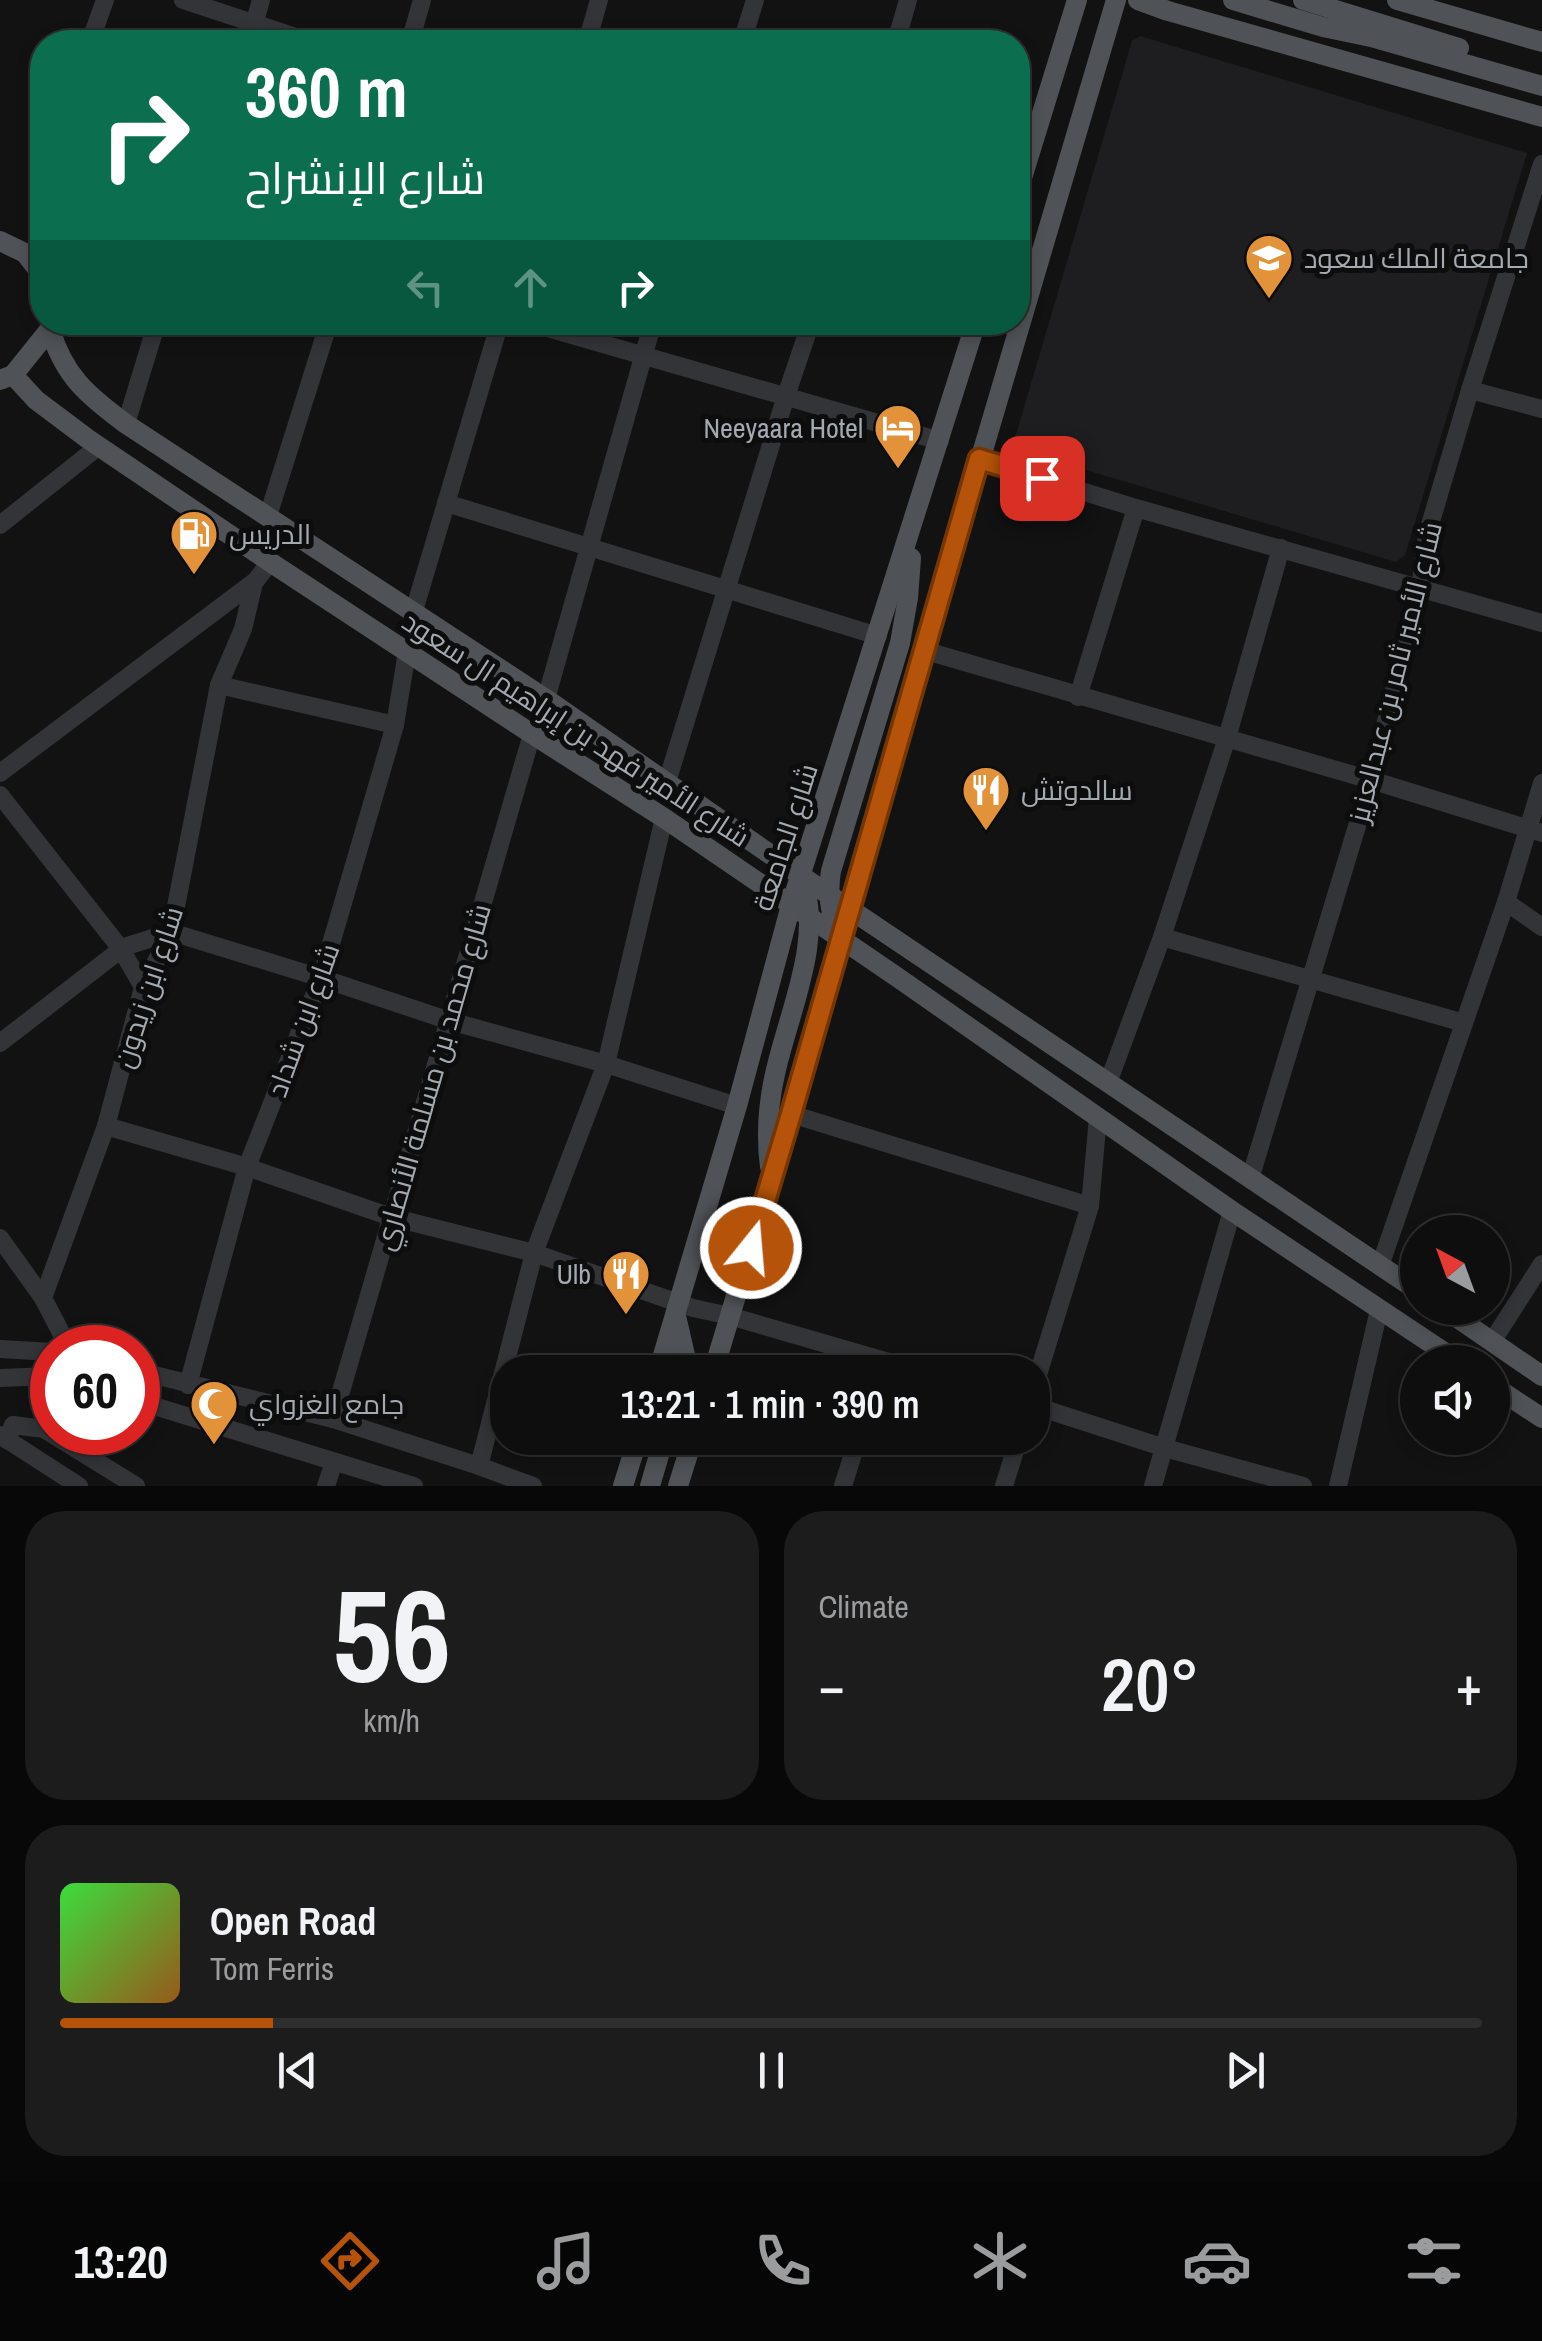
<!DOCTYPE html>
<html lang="en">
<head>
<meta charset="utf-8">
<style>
	body { margin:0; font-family:"Archivo Narrow",Cairo,sans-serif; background:#1c1c1c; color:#f1f3f6; height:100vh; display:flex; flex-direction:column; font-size:38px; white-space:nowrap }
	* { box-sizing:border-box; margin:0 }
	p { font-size:32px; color:#9b9c9e }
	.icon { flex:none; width:55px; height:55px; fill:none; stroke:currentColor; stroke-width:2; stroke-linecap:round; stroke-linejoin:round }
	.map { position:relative; height:1486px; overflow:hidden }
	.drawer { display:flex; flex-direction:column; gap:25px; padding:25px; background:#080808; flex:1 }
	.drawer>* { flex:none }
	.hud { position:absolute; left:30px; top:30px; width:1000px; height:305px; border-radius:40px; box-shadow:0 5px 15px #0003,0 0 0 2px #2e2e2e; background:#0b6e4f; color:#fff; overflow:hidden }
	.needle { width:65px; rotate:319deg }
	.controls { position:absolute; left:1400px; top:1215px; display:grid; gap:20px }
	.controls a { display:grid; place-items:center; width:110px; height:110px; border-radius:50%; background:#0e0e0e; box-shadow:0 5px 15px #0003,0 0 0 2px #2e2e2e; font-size:50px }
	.speed { position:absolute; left:30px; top:1325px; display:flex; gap:20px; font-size:50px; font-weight:700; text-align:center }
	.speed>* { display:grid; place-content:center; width:130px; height:130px; border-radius:50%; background:#0e0e0e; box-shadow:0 5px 15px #0003,0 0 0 2px #2e2e2e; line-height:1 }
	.speed .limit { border:15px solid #d22; background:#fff; color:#111 }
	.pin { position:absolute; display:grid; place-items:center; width:85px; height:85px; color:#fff; margin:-42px; border-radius:20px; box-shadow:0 5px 15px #0006 }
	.me { position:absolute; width:110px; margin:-55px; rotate:17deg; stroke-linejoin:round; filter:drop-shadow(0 0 8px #0008) }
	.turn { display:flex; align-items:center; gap:35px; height:210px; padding:0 50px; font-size:45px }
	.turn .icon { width:130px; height:130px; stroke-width:2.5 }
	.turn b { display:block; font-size:70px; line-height:85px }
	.lanes { display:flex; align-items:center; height:95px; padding:0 50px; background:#0003; justify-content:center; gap:50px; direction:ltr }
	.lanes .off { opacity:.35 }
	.big { font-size:75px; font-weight:600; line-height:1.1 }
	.drawer .card { flex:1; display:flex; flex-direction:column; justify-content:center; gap:15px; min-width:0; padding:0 35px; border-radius:40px; background:#1c1c1c }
	.drawer .dial { align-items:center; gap:0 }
	.dial b { font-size:130px; line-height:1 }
	.song { display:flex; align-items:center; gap:30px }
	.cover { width:120px; height:120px; border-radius:15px; background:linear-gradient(135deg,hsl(120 70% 55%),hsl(30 70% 35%)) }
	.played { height:10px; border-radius:5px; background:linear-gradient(90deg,#b45309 15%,#2e2e2e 15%) }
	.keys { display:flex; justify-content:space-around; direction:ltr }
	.heat { display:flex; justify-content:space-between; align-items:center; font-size:55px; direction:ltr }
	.drawer .tiles { flex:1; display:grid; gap:25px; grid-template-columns:1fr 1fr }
	.card:last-child { grid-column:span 2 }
	.trip { position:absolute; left:490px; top:1355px; width:560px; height:100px; border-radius:40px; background:#0e0e0e; box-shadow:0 5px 15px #0003,0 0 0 2px #2e2e2e; font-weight:600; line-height:100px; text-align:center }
	.tabs { display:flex; height:160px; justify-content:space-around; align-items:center; background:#060606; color:#9b9c9e }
	.tabs .icon { width:70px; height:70px }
	.tabs .selected { color:#b45309 }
	.tabs b { font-size:45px; color:#f1f3f6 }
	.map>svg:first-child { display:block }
	.built { fill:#1e1e20 }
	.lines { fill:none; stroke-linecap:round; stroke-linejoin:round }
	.minor { stroke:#333438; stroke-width:18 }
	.major { stroke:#4f5256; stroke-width:20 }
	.route-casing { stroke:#753606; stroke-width:25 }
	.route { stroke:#b45309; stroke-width:18 }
	.labels { text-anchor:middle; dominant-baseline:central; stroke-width:10; stroke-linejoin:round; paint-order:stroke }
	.poi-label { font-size:28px; fill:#a4aab2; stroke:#0d0d0e; text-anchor:start }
	.street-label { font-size:28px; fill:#a4aab2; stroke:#0d0d0e }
</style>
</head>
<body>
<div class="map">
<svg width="1542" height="1486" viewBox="0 0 1542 1486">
	<rect width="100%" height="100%" fill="#121213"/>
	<path class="built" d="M1140 36 1527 153 1405 555 1396 562 1012 448 1132 41Z"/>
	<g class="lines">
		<g class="minor">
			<path d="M183 0 311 42"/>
			<path d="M90 42 105 0"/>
			<path d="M249 42 261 0"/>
			<path d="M410 42 422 0"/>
			<path d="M587 42 599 0"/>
			<path d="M742 42 755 0"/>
			<path d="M896 42 908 0"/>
			<path d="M527 322 940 441"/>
			<path d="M1470 390 1542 409"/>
			<path d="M126 424 157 322"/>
			<path d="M979 459 1136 508 1542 623"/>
			<path d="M446 503 878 636"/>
			<path d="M268 516 329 322"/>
			<path d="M0 525 99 446"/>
			<path d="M414 611 500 322"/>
			<path d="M923 650 1371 780 1542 833"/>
			<path d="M219 685 395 725"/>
			<path d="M1078 697 1136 508"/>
			<path d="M546 699 653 322"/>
			<path d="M0 773 254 582"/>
			<path d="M667 782 786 396 811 322"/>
			<path d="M0 795 121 949 143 987"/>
			<path d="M1506 902 1542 927"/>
			<path d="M1162 937 1464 1023"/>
			<path d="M0 1043 124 947 171 932 321 978 450 1021 606 1064 737 1106"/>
			<path d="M1108 1083 1162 937 1227 738 1281 548"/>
			<path d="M791 1114 1090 1206"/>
			<path d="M106 1126 247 1167 391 1217 534 1253 693 1308 730 1316 923 1372"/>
			<path d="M1250 1179 1371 780 1420 589 1427 535 1470 390 1542 164"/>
			<path d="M0 1238 43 1298"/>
			<path d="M1380 1266 1506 902 1542 783"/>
			<path d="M1493 1340 1542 1264"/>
			<path d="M69 1348 43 1298 106 1126 143 987 171 932 219 685 243 629 254 583 270 562"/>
			<path d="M0 1349 52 1352"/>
			<path d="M138 1371 333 1419 479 1466 533 1486"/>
			<path d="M0 1378 52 1376"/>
			<path d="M188 1385 247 1167 321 978 395 725 407 652"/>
			<path d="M1032 1394 1090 1206 1098 1117"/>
			<path d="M138 1401 414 1486"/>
			<path d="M1032 1405 1165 1448 1303 1486"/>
			<path d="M333 1419 532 734"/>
			<path d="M0 1435 79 1486"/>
			<path d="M7 1440 13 1425 44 1429 136 1486"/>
			<path d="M479 1466 534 1253 606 1064 664 818"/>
			<path d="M326 1486 334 1462"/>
			<path d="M843 1486 858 1438"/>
			<path d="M1004 1486 1019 1438"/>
			<path d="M1153 1486 1232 1211"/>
			<path d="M1338 1486 1379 1310"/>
		</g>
		<g class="major">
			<path d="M1138 0 1168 11 1542 117"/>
			<path d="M1233 0 1323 27 1371 37 1542 86"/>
			<path d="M1303 0 1459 48"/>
			<path d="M1397 0 1542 42"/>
			<path d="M1018 191 1077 0"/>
			<path d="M0 241 25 253 42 275"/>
			<path d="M50 329C64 376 87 395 126 424L546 699 829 895 1418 1291"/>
			<path d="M13 375 36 400 88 439 270 562 532 734 664 818 897 977 1232 1211 1459 1362"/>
			<path d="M0 380 13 375 50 329 51 322"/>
			<path d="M840 939C830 916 827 895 831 871L900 643 908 598 911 558"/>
			<path d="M770 1167C766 1136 768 1105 775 1074 789 1010 825 939 801 875"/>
			<path d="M1443 1308 1542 1376"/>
			<path d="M676 1316 685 1355 683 1372"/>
			<path d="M658 1372 737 1106 791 905 976 322"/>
			<path d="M713 1372 791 1114 892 758 1116 0"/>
			<path d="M1492 1385 1542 1418"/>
			<path d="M623 1486 638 1438"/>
			<path d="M650 1486 664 1438"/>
			<path d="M678 1486 693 1438"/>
		</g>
	</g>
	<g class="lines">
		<g class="route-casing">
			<path id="route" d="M751 1248 791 1114 979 459 1042 478"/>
		</g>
		<use href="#route" class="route"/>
	</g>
	<defs>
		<g id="university-pin" transform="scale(2.5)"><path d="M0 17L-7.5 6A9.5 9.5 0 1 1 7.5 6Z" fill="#e2933a" stroke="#0d0d0e"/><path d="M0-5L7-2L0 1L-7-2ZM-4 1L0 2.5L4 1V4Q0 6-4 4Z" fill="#fff"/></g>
		<g id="hotel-pin" transform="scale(2.5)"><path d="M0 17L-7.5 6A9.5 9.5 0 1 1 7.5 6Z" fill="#e2933a" stroke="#0d0d0e"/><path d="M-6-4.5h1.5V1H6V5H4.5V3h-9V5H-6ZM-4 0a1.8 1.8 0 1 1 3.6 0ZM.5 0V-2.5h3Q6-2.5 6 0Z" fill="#fff"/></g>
		<g id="fuel-pin" transform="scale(2.5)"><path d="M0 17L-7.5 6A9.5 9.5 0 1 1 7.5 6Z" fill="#e2933a" stroke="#0d0d0e"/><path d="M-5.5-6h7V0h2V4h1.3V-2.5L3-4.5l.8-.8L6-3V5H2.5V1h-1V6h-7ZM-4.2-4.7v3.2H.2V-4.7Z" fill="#fff"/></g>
		<g id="restaurant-pin" transform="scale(2.5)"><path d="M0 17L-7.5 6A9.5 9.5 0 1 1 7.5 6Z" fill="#e2933a" stroke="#0d0d0e"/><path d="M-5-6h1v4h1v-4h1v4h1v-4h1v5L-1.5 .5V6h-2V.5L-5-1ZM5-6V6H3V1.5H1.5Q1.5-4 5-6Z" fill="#fff"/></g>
		<g id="mosque-pin" transform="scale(2.5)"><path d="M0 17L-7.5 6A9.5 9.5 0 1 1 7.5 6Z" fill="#e2933a" stroke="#0d0d0e"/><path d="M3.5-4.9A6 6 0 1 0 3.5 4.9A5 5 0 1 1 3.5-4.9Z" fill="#fff"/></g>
	</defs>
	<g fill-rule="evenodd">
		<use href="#university-pin" x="1269" y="258"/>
		<use href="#hotel-pin" x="898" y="428"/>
		<use href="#fuel-pin" x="194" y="534"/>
		<use href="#restaurant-pin" x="986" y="790"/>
		<use href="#restaurant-pin" x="626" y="1274"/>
		<use href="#mosque-pin" x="214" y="1404"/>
	</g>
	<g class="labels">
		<g class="poi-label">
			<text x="1304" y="258">جامعة الملك سعود</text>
			<text x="863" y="428" text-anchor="end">Neeyaara Hotel</text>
			<text x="229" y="534">الدريس</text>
			<text x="1021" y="790">سالدوتش</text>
			<text x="591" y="1274" text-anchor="end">Ulb</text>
			<text x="249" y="1404">جامع الغزواي</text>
		</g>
		<g class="street-label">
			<text transform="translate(1395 672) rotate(-76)">شارع الأمير ثامر بن عبدالعزيز</text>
			<text transform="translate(576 729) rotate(33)">شارع الأمير فهد بن إبراهيم ال سعود</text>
			<text transform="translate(785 837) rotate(-72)">شارع الجامعة</text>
			<text transform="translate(148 987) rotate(-72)">شارع ابن زيدون</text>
			<text transform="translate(303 1020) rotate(-70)">شارع ابن شداد</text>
			<text transform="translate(432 1077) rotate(-74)">شارع محمد بن مسلمة الأنصاري</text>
		</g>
	</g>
</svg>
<div class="controls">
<a><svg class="needle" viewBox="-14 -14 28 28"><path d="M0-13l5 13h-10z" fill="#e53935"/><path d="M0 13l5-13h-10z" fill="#9b9c9e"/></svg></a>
<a><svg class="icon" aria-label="sound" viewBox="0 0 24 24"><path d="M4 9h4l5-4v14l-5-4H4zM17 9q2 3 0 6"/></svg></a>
</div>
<div class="speed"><div class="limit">60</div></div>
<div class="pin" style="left:1042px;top:478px;background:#d93025"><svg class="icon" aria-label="arrive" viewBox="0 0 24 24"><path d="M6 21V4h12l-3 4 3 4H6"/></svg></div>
<svg class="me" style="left:751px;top:1248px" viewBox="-20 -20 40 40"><circle r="17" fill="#b45309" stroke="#fff" stroke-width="3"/><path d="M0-11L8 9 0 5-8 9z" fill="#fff"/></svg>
<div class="trip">13:21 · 1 min · 390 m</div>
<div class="hud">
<div class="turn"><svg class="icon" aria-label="right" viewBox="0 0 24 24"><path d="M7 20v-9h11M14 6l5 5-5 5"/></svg><div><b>360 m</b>شارع الإنشراح</div></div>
<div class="lanes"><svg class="icon off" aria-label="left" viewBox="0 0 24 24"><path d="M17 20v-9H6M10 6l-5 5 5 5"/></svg><svg class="icon off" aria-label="ahead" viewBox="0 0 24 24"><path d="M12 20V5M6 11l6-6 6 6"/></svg><svg class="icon" aria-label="right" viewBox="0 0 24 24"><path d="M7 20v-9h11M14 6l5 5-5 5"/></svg></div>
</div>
</div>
<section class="drawer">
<div class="tiles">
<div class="card dial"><b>56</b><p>km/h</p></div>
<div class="card"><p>Climate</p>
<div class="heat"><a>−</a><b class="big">20°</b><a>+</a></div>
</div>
<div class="card">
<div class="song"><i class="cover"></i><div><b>Open Road</b><p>Tom Ferris</p></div></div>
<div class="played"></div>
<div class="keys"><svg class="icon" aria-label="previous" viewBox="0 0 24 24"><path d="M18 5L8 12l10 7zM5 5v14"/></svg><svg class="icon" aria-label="pause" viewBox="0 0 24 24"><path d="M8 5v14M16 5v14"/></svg><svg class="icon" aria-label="next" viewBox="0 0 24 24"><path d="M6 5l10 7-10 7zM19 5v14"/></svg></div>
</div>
</div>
</section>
<nav class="tabs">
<b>13:20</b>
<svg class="icon selected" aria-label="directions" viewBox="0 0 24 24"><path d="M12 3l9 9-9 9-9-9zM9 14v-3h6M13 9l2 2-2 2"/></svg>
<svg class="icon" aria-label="music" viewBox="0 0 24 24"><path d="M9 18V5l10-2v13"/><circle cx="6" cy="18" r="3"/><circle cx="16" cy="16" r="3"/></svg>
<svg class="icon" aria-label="phone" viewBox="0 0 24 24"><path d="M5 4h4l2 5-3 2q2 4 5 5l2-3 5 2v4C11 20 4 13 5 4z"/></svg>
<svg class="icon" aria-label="climate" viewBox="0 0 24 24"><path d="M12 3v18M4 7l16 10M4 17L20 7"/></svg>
<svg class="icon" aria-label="car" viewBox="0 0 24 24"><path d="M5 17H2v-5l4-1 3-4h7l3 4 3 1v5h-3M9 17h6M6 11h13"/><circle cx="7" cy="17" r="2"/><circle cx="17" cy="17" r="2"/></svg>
<svg class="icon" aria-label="filters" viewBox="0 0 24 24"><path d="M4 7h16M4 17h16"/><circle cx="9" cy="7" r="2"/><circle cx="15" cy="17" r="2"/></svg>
</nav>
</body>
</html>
